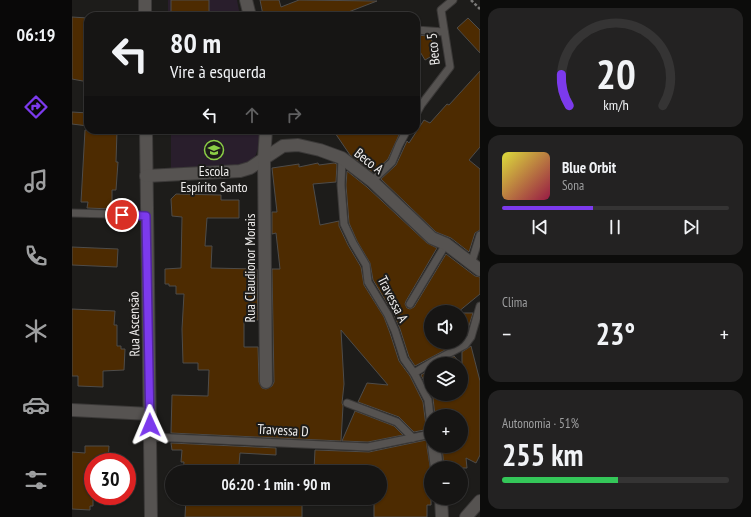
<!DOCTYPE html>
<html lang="pt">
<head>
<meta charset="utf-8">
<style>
	body { margin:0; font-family:"PT Sans Narrow",sans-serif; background:#232222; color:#f1f3f6; height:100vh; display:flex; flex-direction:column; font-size:15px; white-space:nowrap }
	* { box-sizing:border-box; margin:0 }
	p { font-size:13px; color:#9e9fa0 }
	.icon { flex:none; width:22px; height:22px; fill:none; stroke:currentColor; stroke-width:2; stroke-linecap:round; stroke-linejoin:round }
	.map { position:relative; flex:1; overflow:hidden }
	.panel { display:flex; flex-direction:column; gap:8px; padding:8px; background:#0c0c0b; width:271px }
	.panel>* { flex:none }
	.banner { position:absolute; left:12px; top:12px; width:336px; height:122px; border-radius:12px; box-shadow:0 1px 3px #0004,0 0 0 1px #353434; background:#161514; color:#f1f3f6; overflow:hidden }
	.tools { position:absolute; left:352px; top:305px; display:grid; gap:8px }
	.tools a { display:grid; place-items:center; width:44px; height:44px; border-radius:50%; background:#161514; box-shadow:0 1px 3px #0004,0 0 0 1px #353434; font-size:20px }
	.speed { position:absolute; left:12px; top:453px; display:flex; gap:8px; font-size:20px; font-weight:700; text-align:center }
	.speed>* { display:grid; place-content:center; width:52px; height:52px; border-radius:50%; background:#161514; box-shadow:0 1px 3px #0004,0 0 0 1px #353434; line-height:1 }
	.speed .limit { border:6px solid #d22; background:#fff; color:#111 }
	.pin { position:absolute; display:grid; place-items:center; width:34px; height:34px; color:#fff; margin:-17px; border:2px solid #fff; border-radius:50%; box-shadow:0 1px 4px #0007 }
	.me { position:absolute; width:44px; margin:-22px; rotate:359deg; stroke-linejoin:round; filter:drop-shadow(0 0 3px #0008) }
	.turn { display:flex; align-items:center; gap:14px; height:84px; padding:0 20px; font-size:18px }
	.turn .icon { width:52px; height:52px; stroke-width:2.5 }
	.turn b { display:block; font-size:28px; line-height:34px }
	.lanes { display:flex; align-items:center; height:38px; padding:0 20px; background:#0003; justify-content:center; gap:20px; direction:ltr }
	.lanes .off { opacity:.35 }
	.big { font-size:30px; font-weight:800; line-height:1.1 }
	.panel .card { flex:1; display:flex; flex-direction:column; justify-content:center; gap:6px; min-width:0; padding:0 14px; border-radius:12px; background:#232222 }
	.panel .dial { align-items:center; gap:0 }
	.dial svg { height:104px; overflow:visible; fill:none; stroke:#353434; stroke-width:7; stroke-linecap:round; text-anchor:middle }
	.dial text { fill:#f1f3f6; stroke:none }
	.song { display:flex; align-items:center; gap:12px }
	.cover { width:48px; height:48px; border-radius:6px; background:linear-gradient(135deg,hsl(60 70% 55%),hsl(340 70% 35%)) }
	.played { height:4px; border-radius:2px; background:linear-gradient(90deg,#7c3aed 40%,#353434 40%) }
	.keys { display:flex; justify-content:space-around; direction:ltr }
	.heat { display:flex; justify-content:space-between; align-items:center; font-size:22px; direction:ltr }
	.charge { height:6px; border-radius:3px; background:linear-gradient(90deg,#34c759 51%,#353434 0) }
	.trip { position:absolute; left:93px; top:465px; width:222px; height:40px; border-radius:20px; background:#161514; box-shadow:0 1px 3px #0004,0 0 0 1px #353434; font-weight:800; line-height:40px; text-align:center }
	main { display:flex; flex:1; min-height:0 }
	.tab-bar { display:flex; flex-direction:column; width:72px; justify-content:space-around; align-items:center; background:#090808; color:#9e9fa0 }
	.tab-bar .icon { width:28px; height:28px }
	.tab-bar .active { color:#7c3aed }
	.tab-bar b { font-size:18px; color:#f1f3f6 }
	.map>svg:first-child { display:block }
	.education { fill:#291e2c }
	.building { fill:#4d2b01; stroke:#4e4c4a }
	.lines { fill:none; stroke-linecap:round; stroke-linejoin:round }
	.lane-casing { stroke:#3b3938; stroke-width:9 }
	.street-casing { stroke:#3b3938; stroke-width:14 }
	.path { stroke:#7a7977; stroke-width:2.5; stroke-dasharray:3 2; stroke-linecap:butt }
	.lane { stroke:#565351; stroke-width:7 }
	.street { stroke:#565351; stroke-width:12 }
	.route-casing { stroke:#51269a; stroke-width:10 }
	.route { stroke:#7c3aed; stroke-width:7 }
	.labels { text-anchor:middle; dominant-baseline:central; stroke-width:4; stroke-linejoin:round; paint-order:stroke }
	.street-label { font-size:14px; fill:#eeeceb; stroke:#1d1c1a }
	.poi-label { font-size:14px; fill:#eeeceb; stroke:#1d1c1a }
</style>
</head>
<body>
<main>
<nav class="tab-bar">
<b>06:19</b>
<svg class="icon active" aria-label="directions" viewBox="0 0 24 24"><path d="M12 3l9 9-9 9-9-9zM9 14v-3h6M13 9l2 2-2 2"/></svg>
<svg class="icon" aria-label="music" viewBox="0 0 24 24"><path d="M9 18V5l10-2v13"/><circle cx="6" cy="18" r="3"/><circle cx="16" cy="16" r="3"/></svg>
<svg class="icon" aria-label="phone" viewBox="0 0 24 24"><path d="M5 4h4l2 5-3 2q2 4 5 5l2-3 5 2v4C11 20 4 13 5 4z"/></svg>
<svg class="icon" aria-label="climate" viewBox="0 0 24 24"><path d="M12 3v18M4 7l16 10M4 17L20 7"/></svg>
<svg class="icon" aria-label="car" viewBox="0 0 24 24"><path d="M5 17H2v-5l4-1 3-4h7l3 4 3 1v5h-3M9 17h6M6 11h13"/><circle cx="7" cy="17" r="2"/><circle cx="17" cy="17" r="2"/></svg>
<svg class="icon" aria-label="filters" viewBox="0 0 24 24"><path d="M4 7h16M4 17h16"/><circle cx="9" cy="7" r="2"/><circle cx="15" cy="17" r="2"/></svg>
</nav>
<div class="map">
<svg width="408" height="517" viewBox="0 0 408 517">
	<rect width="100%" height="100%" fill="#1d1c1a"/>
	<g class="education">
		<path d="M96 0H165L168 16H96Z"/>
		<path d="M99 130H189L190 137 181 163 149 170H99Z"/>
	</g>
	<g class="building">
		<rect x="99" y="0" width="38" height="16"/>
		<path d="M188 0H207L209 7 227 0 305 1 266 16H189L191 15Z"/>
		<path d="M0 17 16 18V82L0 79Z"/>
		<path d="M396 18 408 30V53L385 28Z"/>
		<path d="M344 35 357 36 367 52 353 60 344 45Z"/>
		<path d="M408 71V147L397 160 408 169V230L403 233 397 252 379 238 364 232 309 179 324 165 335 141 337 143 352 120 358 123 375 104 377 105Z"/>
		<path d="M0 112 16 113V126L0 124Z"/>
		<path d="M13 130 45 131 44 162H46L44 190H40V209L15 208 16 202H9Z"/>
		<path d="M261 130H321L327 135 316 159 301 173 278 155Z"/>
		<path d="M246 163 247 165 262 163 265 164 264 182 241 184 248 225 267 221V226L276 245 289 267 292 285 312 317 318 333 327 361 338 376 351 402 354 426 357 429 342 432 327 417 286 402 295 383 316 385 269 330 272 384 270 403 271 406 269 441 99 433 100 395 136 396 137 370H126V363H111L110 329 112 294H104V286H97V284H93V269L109 268 110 217 100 216 99 199 104 194 149 195V200H167V218H135L133 246H140L139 268 185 269 186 320H172V347H186L187 382 190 388 194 389 200 386 202 382 200 269H208L204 233 200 234V212H205L200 168 227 164V167Z"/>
		<path d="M275 171 295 187 355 243 365 248 334 301 333 304 335 308 338 309 342 307 374 254 403 276 408 277V294L386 312H359V342H368L375 349 343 366 337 357 328 329 321 313 301 280 298 263 285 241 277 223 274 185Z"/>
		<path d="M0 247 46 249 45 267 0 265Z"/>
		<path d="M0 309 43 311 42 325H45V346H49V349H53L52 370 31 371V387L6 386V376H0Z"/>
		<path d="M389 313H401L394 335 390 341Z"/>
		<path d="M399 346 408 381V455L404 463 394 458 395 468H372L370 446H389V416H363L361 398 349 375 359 369V394H390V352Z"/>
		<path d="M382 356 389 364H367Z"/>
		<path d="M283 411 322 426 331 435 296 442 270 441Z"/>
		<path d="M359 439 355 443V447L359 472V505H355V517H302V498H308V472H277L242 470 243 450 297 452Z"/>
		<path d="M99 443 204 448V455L168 453 167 465H161V472H111L112 462H109L110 450H100Z"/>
		<path d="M13 446H37L36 462H21V506H18V510L0 509V452L13 453Z"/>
		<path d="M114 498H230V517H113Z"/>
	</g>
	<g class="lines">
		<g class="lane-casing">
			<g id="lane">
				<path d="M344 30 372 32"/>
				<path d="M344 114 349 105 378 67 369 10 381 0"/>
				<path d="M270 158 269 185 272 224 281 243 294 265 296 282 316 315 323 331 332 359 342 373 356 400 359 425"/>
				<path d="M300 181 320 162 327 145 335 130"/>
				<path d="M0 213 74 215"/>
				<path d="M399 264 408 235"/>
				<path d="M338 304 374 244"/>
				<path d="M342 373 362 361 393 345 399 337 408 306"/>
				<path d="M275 403 325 422 341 438"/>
				<path d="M79 437 296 447 359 434"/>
			</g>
		</g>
		<g class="street-casing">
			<g id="street">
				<path d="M73 0V16"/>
				<path d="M174 0 178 16"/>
				<path d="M74 130 79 517"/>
				<path d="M74 176 168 171 178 168 211 146 226 145 248 150 270 158 300 181 360 238 374 244 408 270"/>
				<path d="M194 382 192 159 194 130"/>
				<path d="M0 410 78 414"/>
				<path d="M362 446 365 468"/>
				<path d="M369 498 370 517"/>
				<path d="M394 517 408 501"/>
			</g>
		</g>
		<path class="path" d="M399 0 408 9"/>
		<use href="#lane" class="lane"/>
		<use href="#street" class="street"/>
	</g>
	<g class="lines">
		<g class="route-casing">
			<path id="route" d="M50 215 74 216 78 425"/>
		</g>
		<use href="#route" class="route"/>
	</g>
	<defs>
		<g id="school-ring" transform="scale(1)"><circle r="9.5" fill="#1d1c1a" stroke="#8bce46" stroke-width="1.5"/><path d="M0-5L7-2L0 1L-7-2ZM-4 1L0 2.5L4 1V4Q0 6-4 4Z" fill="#8bce46"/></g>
	</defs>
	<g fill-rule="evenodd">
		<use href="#school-ring" x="142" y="150"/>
	</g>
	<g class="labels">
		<g class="street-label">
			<text transform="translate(361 49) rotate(-96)">Beco 5</text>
			<text transform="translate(297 161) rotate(38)">Beco A</text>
			<text transform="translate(178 268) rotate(-90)">Rua Claudionor Morais</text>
			<text transform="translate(321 299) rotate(63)">Travessa A</text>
			<text transform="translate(62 324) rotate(-91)">Rua Ascensão</text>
			<text transform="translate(211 430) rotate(3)">Travessa D</text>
		</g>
		<g class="poi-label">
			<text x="142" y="171">Escola<tspan x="142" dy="16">Espírito Santo</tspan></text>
		</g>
	</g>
</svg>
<div class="tools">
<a><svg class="icon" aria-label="sound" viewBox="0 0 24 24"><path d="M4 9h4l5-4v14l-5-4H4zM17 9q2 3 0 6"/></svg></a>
<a><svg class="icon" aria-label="layers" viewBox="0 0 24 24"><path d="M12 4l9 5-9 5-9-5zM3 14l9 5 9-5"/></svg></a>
<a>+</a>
<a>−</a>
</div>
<div class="speed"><div class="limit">30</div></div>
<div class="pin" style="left:50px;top:215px;background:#d93025"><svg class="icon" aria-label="arrive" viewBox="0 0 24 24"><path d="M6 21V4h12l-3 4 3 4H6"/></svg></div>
<svg class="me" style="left:78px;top:425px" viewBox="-20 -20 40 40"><path d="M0-17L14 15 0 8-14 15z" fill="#7c3aed" stroke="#fff" stroke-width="4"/></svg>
<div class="trip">06:20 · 1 min · 90 m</div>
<div class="banner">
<div class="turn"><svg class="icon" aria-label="left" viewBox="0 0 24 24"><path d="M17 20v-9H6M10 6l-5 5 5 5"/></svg><div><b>80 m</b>Vire à esquerda</div></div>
<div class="lanes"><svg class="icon" aria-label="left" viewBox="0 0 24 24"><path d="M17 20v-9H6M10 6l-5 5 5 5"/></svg><svg class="icon off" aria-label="ahead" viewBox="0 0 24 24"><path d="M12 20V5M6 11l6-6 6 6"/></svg><svg class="icon off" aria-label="right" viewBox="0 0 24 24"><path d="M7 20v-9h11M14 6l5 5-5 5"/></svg></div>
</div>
</div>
<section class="panel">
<div class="card dial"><svg viewBox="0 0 100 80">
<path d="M14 69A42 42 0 1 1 86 69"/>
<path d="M14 69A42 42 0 0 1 8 45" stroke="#7c3aed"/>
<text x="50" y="56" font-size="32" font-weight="700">20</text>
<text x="50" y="72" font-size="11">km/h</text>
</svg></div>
<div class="card">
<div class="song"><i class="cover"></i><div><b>Blue Orbit</b><p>Sona</p></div></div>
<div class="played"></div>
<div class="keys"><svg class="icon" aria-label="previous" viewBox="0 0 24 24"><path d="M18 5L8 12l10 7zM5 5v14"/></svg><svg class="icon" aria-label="pause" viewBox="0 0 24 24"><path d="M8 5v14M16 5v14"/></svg><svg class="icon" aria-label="next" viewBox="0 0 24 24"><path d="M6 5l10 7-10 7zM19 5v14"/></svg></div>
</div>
<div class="card"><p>Clima</p>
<div class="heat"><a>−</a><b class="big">23°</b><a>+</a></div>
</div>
<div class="card"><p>Autonomia · 51%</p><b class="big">255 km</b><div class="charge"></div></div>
</section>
</main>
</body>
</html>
